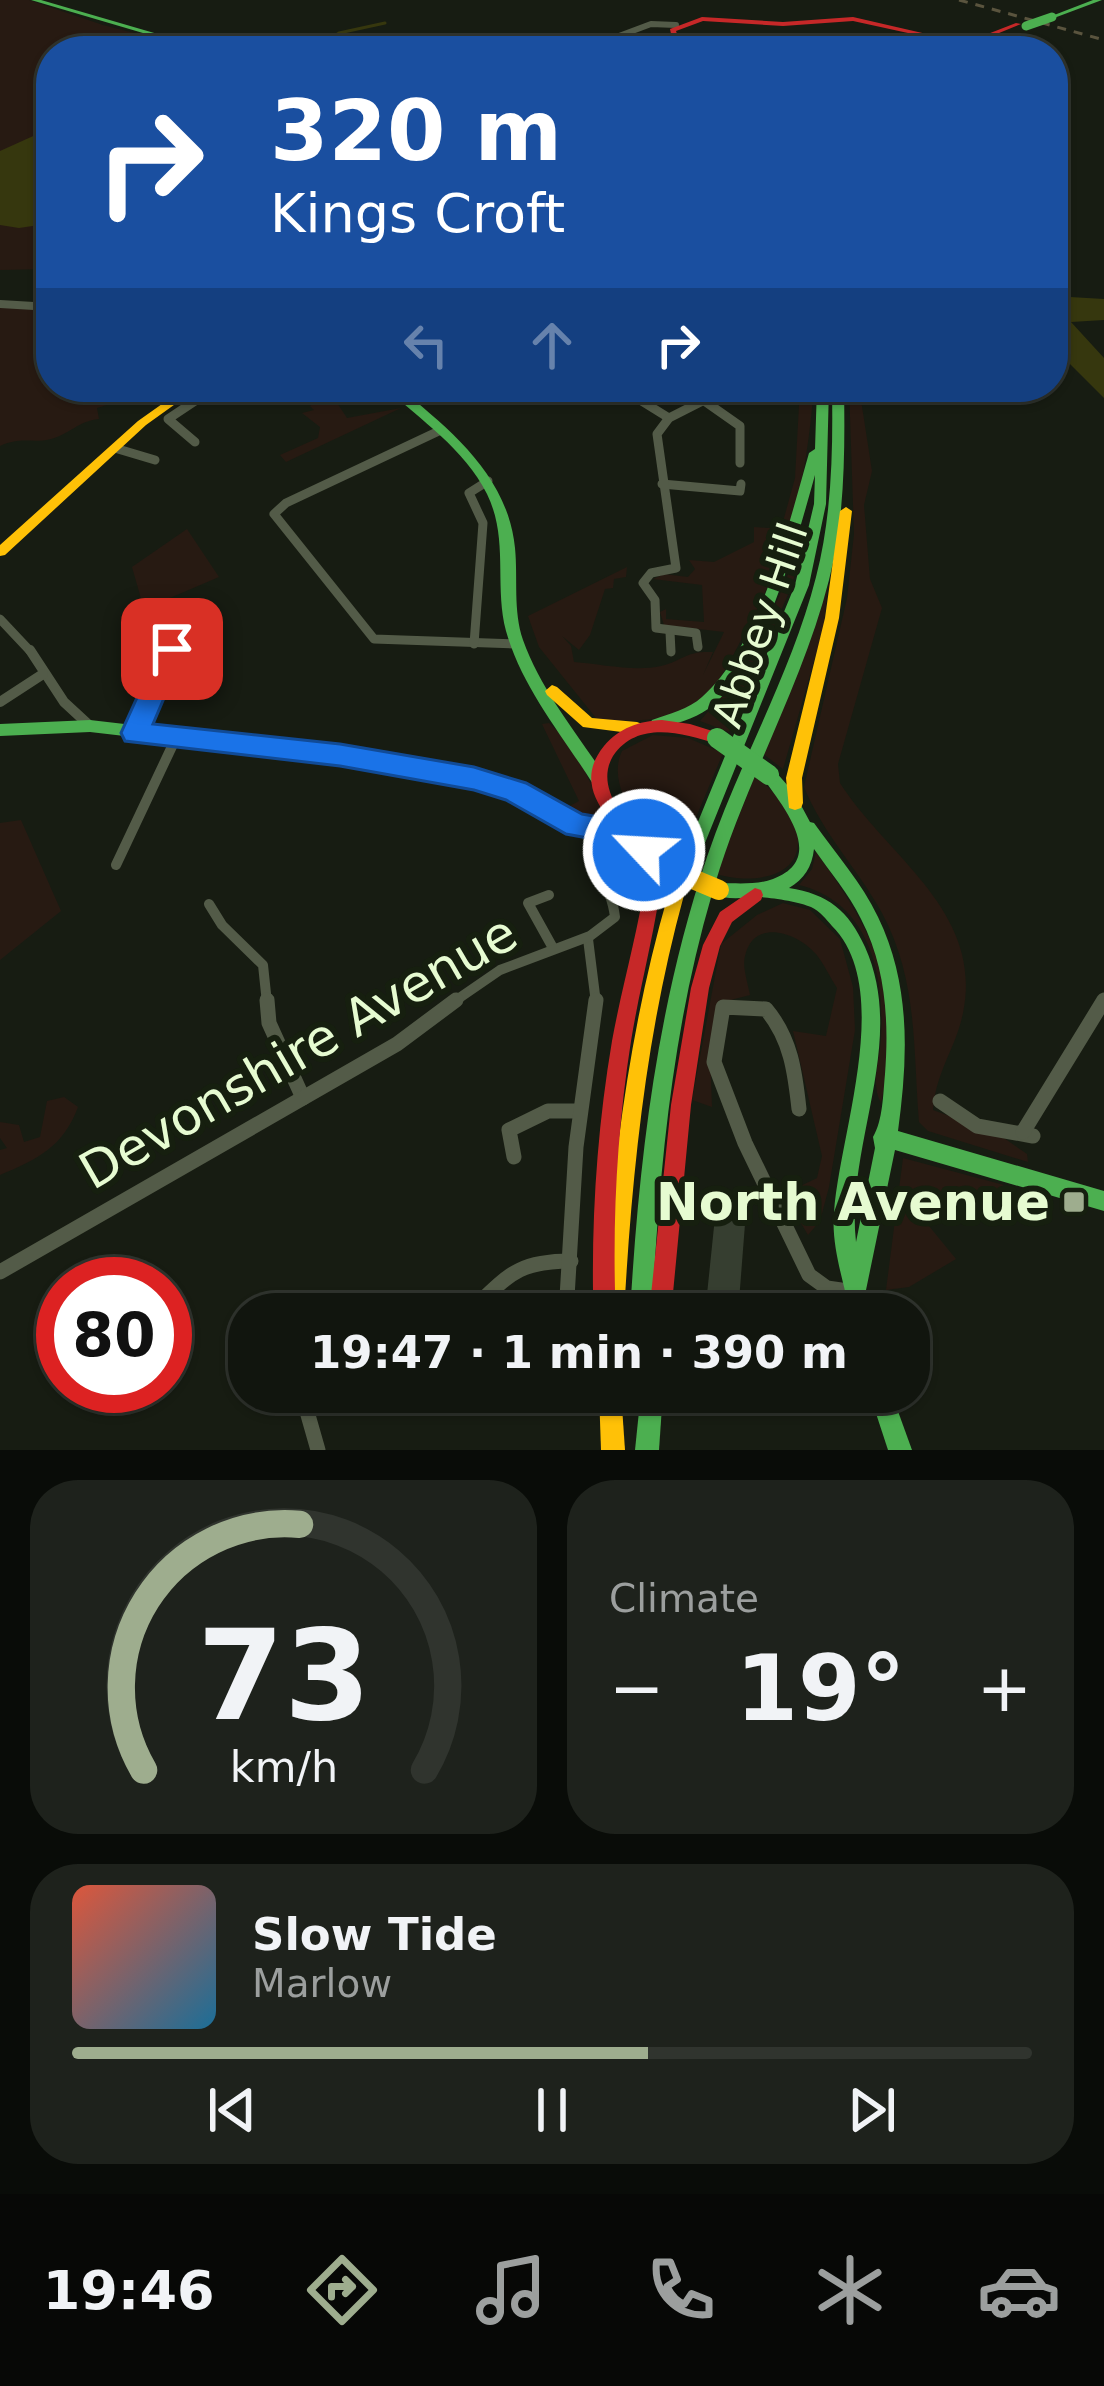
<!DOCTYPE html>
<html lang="en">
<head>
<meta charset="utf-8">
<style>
	body { margin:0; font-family:"DejaVu Sans",sans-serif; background:#1e221c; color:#f1f3f6; height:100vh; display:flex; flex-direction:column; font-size:45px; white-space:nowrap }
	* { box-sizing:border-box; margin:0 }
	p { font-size:39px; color:#9c9f9e }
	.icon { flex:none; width:66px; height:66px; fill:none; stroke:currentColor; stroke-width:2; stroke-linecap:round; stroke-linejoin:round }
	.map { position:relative; height:1450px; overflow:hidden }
	.panel { display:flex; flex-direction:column; gap:30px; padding:30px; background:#090c08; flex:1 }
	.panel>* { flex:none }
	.top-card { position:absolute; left:36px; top:36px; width:1032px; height:366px; border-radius:48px; box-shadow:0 3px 9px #0004,0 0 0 3px #30342e; background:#1a4fa0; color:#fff; overflow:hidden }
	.speed { position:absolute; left:36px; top:1257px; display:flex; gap:24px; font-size:60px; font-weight:700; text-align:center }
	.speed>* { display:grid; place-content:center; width:156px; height:156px; border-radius:50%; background:#11150e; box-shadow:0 3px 9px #0004,0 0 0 3px #30342e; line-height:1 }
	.speed .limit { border:18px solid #d22; background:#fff; color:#111 }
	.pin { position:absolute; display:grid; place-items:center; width:102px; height:102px; color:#fff; margin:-51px; border-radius:24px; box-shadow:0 6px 18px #0006 }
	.me { position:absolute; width:132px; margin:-66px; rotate:295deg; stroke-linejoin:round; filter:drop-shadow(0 0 9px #0008) }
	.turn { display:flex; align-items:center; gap:42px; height:252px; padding:0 36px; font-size:54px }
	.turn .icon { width:156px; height:156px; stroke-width:2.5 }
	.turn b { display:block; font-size:84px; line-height:102px }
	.lanes { display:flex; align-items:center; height:114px; padding:0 36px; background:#0003; justify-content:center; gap:60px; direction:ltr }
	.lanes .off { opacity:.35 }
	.big { font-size:90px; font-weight:700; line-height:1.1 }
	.panel .tile { flex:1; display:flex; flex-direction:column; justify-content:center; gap:18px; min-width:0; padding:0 42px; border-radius:48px; background:#1e221c }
	.panel .dial { align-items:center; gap:0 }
	.dial svg { height:312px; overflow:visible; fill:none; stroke:#30342e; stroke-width:7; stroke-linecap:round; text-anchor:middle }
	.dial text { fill:#f1f3f6; stroke:none }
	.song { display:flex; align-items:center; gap:36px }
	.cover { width:144px; height:144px; border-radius:18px; background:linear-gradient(135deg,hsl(10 70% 55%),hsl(200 70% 35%)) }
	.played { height:12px; border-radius:6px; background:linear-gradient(90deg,#9ead8e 60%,#30342e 60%) }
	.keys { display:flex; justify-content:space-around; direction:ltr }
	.heat { display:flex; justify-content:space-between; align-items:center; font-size:66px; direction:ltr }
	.panel .tiles { flex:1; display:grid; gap:30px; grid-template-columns:1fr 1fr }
	.tile:last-child { grid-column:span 2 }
	.trip { position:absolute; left:228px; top:1293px; width:702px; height:120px; border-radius:48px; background:#11150e; box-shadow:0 3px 9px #0004,0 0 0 3px #30342e; font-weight:700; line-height:120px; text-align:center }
	.tab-bar { display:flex; height:192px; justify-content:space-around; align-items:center; background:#070806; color:#9c9f9e }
	.tab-bar .icon { width:84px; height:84px }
	.tab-bar .selected { color:#9ead8e }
	.tab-bar b { font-size:54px; color:#f1f3f6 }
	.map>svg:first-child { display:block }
	.green { fill:#271a12 }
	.water { fill:#36370e }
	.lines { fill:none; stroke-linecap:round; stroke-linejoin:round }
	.stream { stroke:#36370e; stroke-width:3 }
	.building { fill:#363e30 }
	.street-far4 { stroke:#535b48; stroke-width:6 }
	.street-far3 { stroke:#535b48; stroke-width:8 }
	.street-far2 { stroke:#535b48; stroke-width:9 }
	.street-far1 { stroke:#535b48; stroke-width:10 }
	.street { stroke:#535b48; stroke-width:15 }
	.fast { fill:#4caf50; fill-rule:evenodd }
	.slow { fill:#ffc107; fill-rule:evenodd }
	.jam { fill:#c62828; fill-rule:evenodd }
	.rail { stroke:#5a543e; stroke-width:3; stroke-dasharray:9 8; stroke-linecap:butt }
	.fast-bridge-far1 { stroke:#4caf50; stroke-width:9 }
	.fast-bridge { stroke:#4caf50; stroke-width:20 }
	.slow-bridge { stroke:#ffc107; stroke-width:20 }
	.route { fill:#1a73e8; stroke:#114b97; stroke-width:3 }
	.poi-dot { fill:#9ead8e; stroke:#161f0f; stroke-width:4.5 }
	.labels { text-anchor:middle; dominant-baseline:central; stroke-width:12; stroke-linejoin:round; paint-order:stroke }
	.street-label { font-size:42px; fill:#e6fbd1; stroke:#161f0f }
	.near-street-label { font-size:51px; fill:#e6fbd1; stroke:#161f0f }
	.near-poi-label { font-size:51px; font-weight:bold; fill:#e6fbd1; stroke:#161f0f; text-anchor:end }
</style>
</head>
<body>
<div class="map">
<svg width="1104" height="1450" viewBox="0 0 1104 1450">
	<rect width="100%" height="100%" fill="#171c12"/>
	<g class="green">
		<path d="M0 0H29L103 25 205 51H51L48 269 0 270Z"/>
		<path d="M0 304 51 309V387L114 388 109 396 113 403 97 408 99 419C78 421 70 434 51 439 31 444 23 436 0 446Z"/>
		<path d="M800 387H814C805 492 790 551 739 644 728 665 716 690 696 704 672 722 624 723 596 718L539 647 528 616 627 567 626 577 614 579 613 588 605 589 590 635 579 650 562 636 571 646 574 662C601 664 635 672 661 666 685 660 684 651 713 652L703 675 724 632 664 625 660 612 666 609V619L704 622 702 585 653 579 664 574 688 577 695 569 689 560 714 562 754 542V527L781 529 795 478Z"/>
		<path d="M849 387H859L872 471 864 505 870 579 882 608 838 764 840 783C887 857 984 911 963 1013 956 1048 936 1071 933 1110L998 1134 1027 1154 1028 1162 928 1131 919 1122C913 1049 918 980 882 913 858 869 823 834 804 787L847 598 854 534Z"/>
		<path d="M329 391 347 418 401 408 286 462 280 455 318 438 320 427 302 413 314 410 310 406Z"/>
		<path d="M803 525 807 528 792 585 729 732 700 721C747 667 787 595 803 525Z"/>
		<path d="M187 529 219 577 144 609 132 567Z"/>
		<path d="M828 585 824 626 783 769 762 753Z"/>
		<path d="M549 723 572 745 602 807 590 819 566 808 579 801 542 724Z"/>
		<path d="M653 735 688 738 723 753 679 858C647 841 604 788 622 751Z"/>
		<path d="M755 775C772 791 797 812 798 838 801 882 745 883 716 874Z"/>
		<path d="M21 820 61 911 0 960V823Z"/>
		<path d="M816 852C878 938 906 995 881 1103 870 1084 880 1060 881 1038 885 974 869 902 799 885L812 869Z"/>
		<path d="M783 903 810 910 840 939 853 987 855 1030 829 1187 820 1221 808 1235 784 1194 817 1178 822 1156 793 1031 826 1036 837 988C830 977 824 964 816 954 798 933 754 917 745 956 742 967 748 983 750 995L719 1003 710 1051 712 1107 692 1100 721 944 757 915Z"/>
		<path d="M64 1097 78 1107C63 1147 38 1159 0 1175V1150L7 1148 0 1138V1122L19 1125 24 1142 40 1137 47 1101Z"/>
		<path d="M903 1158 1004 1185 957 1212 943 1197 924 1220 956 1259 909 1287 886 1290Z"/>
	</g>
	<g class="water">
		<path d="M51 128V209L38 216 46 224 19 228 0 225V151Z"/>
		<path d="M1070 297 1104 299V320L1071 322 1104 358V398L1053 347V299Z"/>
	</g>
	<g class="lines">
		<g class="stream">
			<path d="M229 43 320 45 339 33 385 23"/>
			<path d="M210 45 218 44"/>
		</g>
	</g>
	<path class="building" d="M715 1217 745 1224 738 1314H705Z"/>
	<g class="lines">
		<g class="street-far4">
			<path d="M465 51 475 46"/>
			<path d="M579 51 651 24 676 25"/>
			<path d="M671 51 683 45"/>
		</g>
		<path class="street-far3" d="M0 304 51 307"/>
		<g class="street-far2">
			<path d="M226 387H266"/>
			<path d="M619 387 669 418"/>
			<path d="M703 400 740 426V463"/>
			<path d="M441 430 286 503 274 514 374 639 517 644"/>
			<path d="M195 442 168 419 216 387"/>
			<path d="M118 449 155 460"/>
			<path d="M662 484 740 491 741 484"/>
			<path d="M0 619 32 653"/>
			<path d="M159 626 170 653"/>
			<path d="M670 632 671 652"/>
			<path d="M474 644 483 523 469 493 488 481"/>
			<path d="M698 647 696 633 656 628 655 600 643 583 651 573 676 568 657 434 669 418 730 387"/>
		</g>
		<g class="street-far1">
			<path d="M30 650 64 702 90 726"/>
			<path d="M0 702 43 674"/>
			<path d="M135 733 172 650"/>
			<path d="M116 865 176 738"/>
			<path d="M549 895 528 903 553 948"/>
			<path d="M209 904 222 925 263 965 267 1003"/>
			<path d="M588 939 596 1003"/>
			<path d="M452 1003 500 970 590 936 615 917C611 883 588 858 586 827"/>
		</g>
		<g class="street">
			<path d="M267 1000 269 1023 303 1098"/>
			<path d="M940 1101 977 1126 1033 1136"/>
			<path d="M799 1109C795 1072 791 1039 766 1009L723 1007 714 1062 745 1143 809 1275 827 1288 855 1292"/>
			<path d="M1023 1132 1104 1000"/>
			<path d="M514 1157 509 1130 548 1111H580"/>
			<path d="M0 1272 397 1044 456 1000"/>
			<path d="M467 1314C507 1278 514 1261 571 1261"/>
			<path d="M566 1314 576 1147 596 1000"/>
			<path d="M318 1450 308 1415 320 1392"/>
		</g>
		<g class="fast">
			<path d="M31 0H41L216 51H204Z"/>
			<path d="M1093 0H1102L1054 18 1049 17Z"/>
			<path d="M385 387H398C450 429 508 476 515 548 518 579 513 610 523 640 541 690 576 732 605 776L607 780 605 784H593C563 736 522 688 506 631 494 585 509 539 487 494 464 448 421 421 385 387Z"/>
			<path d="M817 387H829L826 504 809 585 684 895 682 900 676 902 670 900 668 895 795 585 814 504 815 475C797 539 763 669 708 709 694 719 674 724 657 730L652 728 650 724 652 720C669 714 689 709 702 697 760 646 788 526 809 453L815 449Z"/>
			<path d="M832 387H844C845 452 845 518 829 580 802 686 746 780 715 884 734 882 755 886 773 879 830 858 779 802 761 775L763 771H775L795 794 810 822 814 823C836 854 862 883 878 917 911 985 908 1058 898 1131L1104 1191V1211L895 1150 866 1290 872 1314H850C844 1281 831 1247 834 1213 839 1135 895 989 832 926 826 919 820 911 811 907 800 902 769 897 757 897 742 898 726 900 712 894 672 1030 659 1172 652 1314H630C639 1159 657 1005 707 857 739 762 791 675 816 577 832 515 833 451 832 387ZM814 849C830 872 849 894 861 919 886 967 889 1022 885 1074 883 1095 883 1120 873 1137L875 1148 856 1242C845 1145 908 1043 865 947 849 911 828 894 789 888 804 879 812 867 814 849Z"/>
			<path d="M90 720 340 749 499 778 580 819 629 826 635 828 637 833 635 838 629 840 571 830 496 790 340 761 90 732 0 736V724Z"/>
			<path d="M641 1392H663L659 1450H635Z"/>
			<path d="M869 1392H891L912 1450H888Z"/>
		</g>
		<g class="slow">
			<path d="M186 387H199L146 425 5 555 0 556V545L138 421Z"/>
			<path d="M846 507 852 511 839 618 802 778 803 803 801 808 795 810 789 808 786 778 825 618 840 511Z"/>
			<path d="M552 685 557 687 592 718 637 722 642 724 645 728 642 732 637 734 583 727 547 695 545 691Z"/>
			<path d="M676 888 682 890 684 895C646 1033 632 1172 624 1314H602C612 1172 628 1033 668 895L670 890Z"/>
			<path d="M599 1392H621L625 1450H601Z"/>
		</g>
		<g class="jam">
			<path d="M702 17 783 22 853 17 944 38 940 40 853 21 783 26 703 21 676 31 679 40 703 51H693L673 43 670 29Z"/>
			<path d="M1016 23 1021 24 955 51H944Z"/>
			<path d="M662 720 690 724 722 734 725 738 722 742 717 744C682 733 638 720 613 756 606 768 606 780 610 792 618 816 639 835 657 851L659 856 656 861 662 877C655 932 640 986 631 1041 618 1124 613 1207 615 1291L612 1299 604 1302 596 1299 593 1291C592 1207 598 1124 612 1041 622 986 638 932 646 877 643 869 640 858 635 851 612 820 570 788 604 746 619 728 639 721 662 720Z"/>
			<path d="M755 888 761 890 763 895 761 900 732 922 720 946 709 988 691 1105 671 1314H649L671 1105 691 988 703 945 720 912Z"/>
		</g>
		<path class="rail" d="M959 0 1104 40"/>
		<path class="fast-bridge-far1" d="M1026 26 1052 17"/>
		<path class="fast-bridge" d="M717 738 769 775"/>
		<path class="slow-bridge" d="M669 869 719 890"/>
	</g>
	<path class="route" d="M172 640 185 649 153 724 340 744 474 767 526 783 582 814 639 824 659 850 654 859 644 863 633 859 620 844 566 834 506 800 474 790 340 766 125 741 121 733 159 649Z"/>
	<rect class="poi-dot" x="1062" y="1190" width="24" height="24" rx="6"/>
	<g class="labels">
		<g class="street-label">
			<text transform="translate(760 625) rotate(-71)">Abbey Hill</text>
		</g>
		<g class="near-street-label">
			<text transform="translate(298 1052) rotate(-30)">Devonshire Avenue</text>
		</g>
		<g class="near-poi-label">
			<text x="1050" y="1202">North Avenue</text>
		</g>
	</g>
</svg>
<div class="speed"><div class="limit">80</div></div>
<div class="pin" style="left:172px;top:649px;background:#d93025"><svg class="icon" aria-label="arrive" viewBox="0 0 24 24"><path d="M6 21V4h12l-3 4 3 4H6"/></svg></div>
<svg class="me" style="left:644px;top:850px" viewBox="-20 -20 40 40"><circle r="17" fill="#1a73e8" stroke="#fff" stroke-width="3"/><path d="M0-11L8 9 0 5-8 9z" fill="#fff"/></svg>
<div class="trip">19:47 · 1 min · 390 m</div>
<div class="top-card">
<div class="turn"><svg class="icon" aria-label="right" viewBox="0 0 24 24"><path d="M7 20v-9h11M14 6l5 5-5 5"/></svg><div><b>320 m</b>Kings Croft</div></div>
<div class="lanes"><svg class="icon off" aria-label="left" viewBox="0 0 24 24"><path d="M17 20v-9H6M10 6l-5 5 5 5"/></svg><svg class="icon off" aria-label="ahead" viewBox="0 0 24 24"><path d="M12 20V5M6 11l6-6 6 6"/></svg><svg class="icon" aria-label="right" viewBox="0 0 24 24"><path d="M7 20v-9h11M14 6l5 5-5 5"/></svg></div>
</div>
</div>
<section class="panel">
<div class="tiles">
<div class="tile dial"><svg viewBox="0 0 100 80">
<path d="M14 69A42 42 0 1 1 86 69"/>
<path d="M14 69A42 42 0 0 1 54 6" stroke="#9ead8e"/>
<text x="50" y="56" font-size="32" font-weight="700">73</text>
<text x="50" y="72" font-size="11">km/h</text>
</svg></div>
<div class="tile"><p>Climate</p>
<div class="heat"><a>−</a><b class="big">19°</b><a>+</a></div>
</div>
<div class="tile">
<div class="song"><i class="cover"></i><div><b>Slow Tide</b><p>Marlow</p></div></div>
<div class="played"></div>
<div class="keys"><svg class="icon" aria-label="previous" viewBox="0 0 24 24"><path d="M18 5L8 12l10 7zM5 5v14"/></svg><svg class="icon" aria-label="pause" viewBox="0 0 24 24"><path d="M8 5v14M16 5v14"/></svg><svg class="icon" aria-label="next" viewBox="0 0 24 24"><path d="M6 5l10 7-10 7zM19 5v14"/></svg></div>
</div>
</div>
</section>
<nav class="tab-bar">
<b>19:46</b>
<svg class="icon selected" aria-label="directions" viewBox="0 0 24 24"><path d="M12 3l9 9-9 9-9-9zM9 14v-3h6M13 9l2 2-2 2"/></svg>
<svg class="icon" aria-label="music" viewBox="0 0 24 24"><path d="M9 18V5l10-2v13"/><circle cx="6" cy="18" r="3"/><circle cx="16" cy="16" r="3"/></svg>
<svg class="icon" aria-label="phone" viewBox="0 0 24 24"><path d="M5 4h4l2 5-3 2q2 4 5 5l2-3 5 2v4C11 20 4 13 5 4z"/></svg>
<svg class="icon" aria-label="climate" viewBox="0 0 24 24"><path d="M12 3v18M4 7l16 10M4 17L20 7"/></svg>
<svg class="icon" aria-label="car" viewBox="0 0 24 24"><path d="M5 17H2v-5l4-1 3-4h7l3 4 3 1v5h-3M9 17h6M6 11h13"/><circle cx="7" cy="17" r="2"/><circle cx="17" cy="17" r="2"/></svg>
</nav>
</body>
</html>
